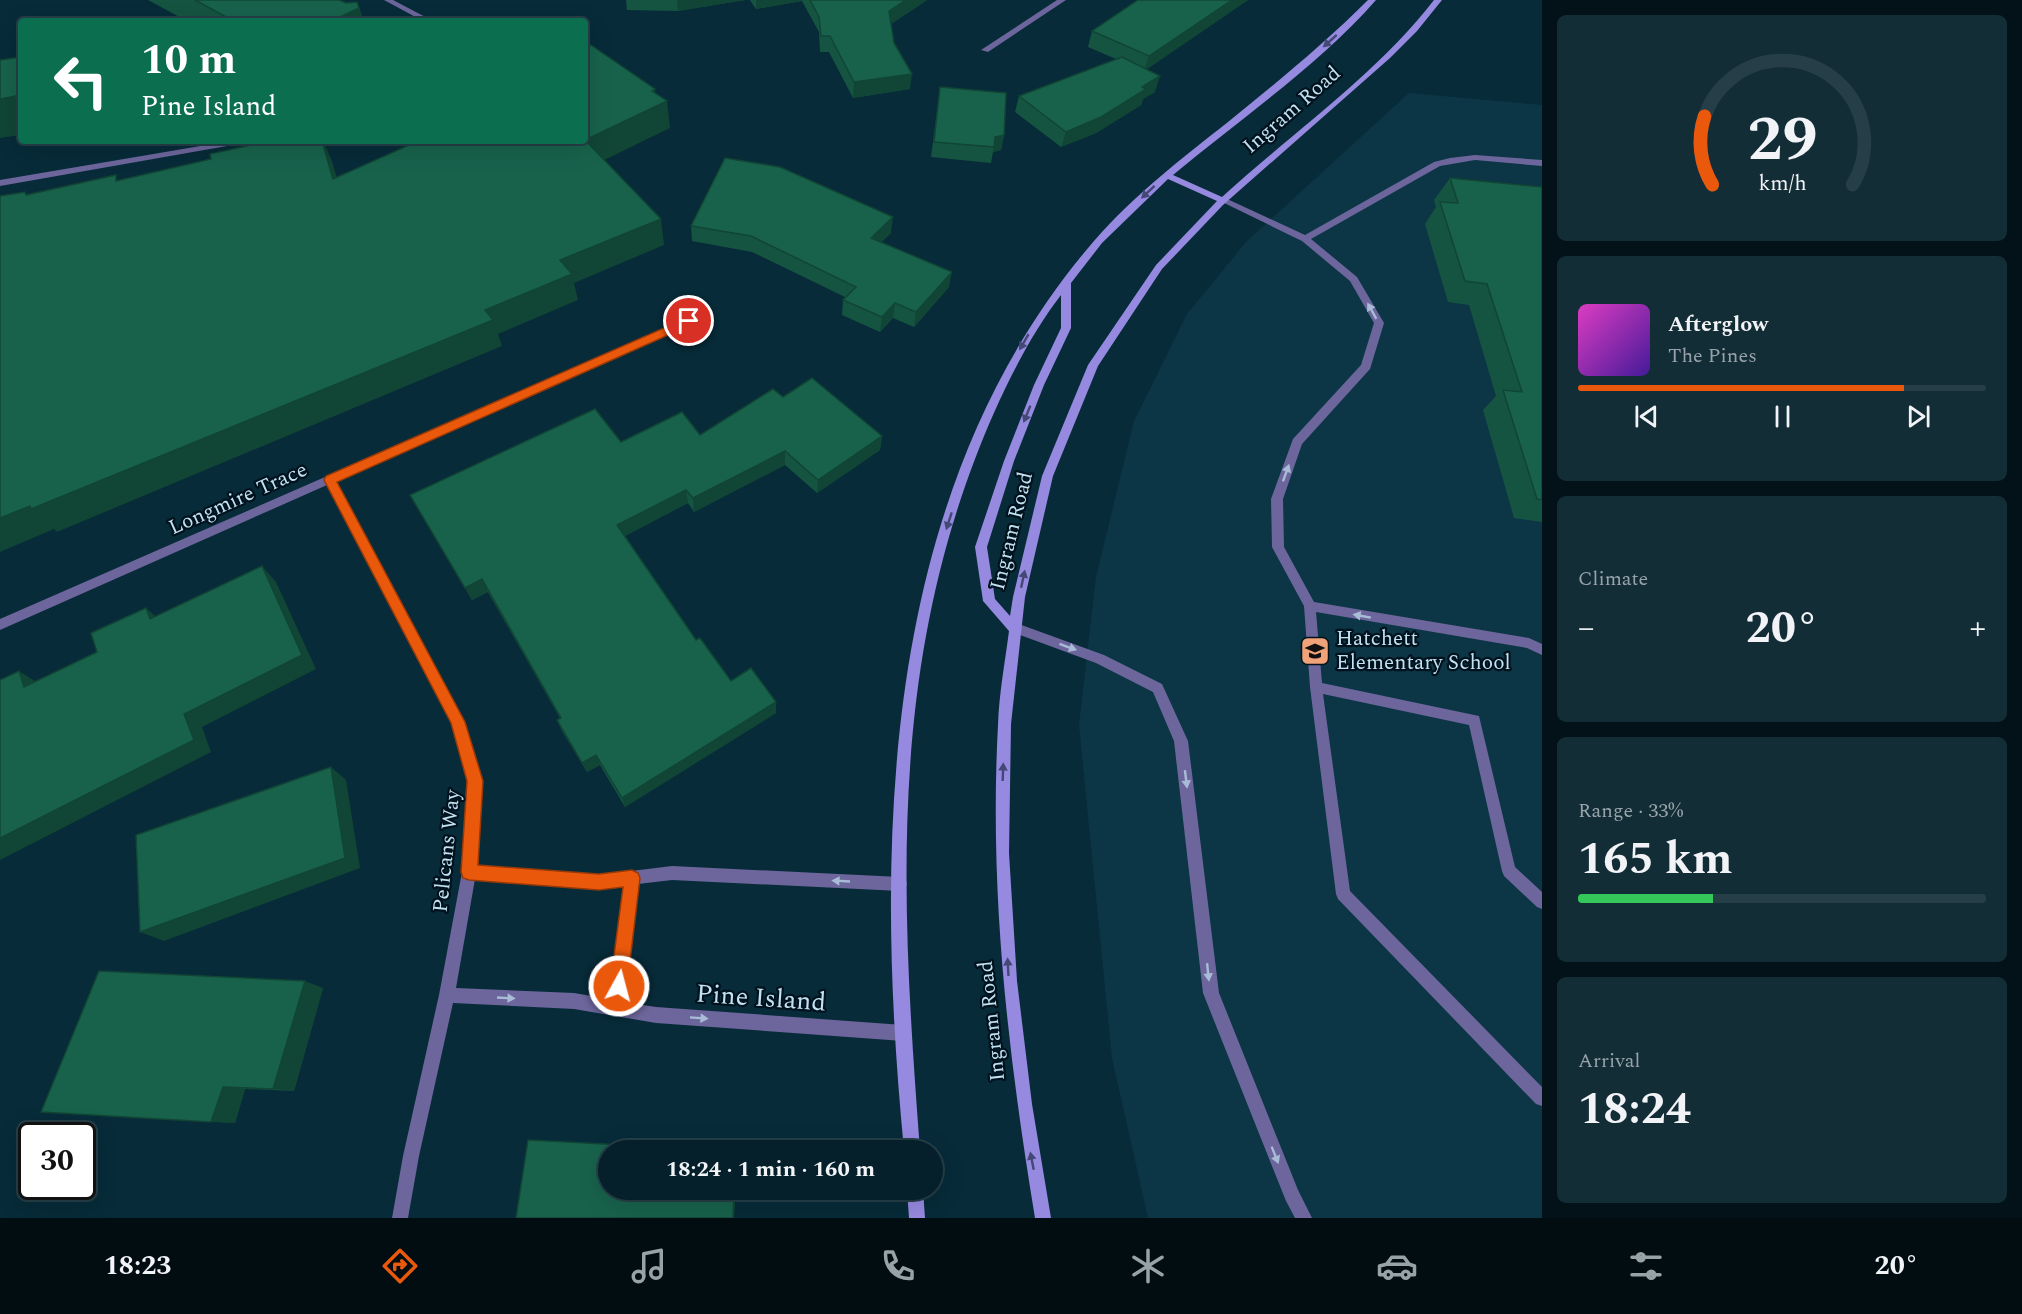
<!DOCTYPE html>
<html lang="en">
<head>
<meta charset="utf-8">
<style>
	body { margin:0; font-family:Spectral,serif; background:#132d37; color:#f1f3f6; height:100vh; display:flex; flex-direction:column; font-size:22px; white-space:nowrap }
	* { box-sizing:border-box; margin:0 }
	p { font-size:20px; color:#97a3a9 }
	.icon { flex:none; width:33px; height:33px; fill:none; stroke:currentColor; stroke-width:2; stroke-linecap:round; stroke-linejoin:round }
	.map { position:relative; flex:1; overflow:hidden }
	.details { display:flex; flex-direction:column; gap:15px; padding:15px; background:#031218; width:480px }
	.details>* { flex:none }
	.guide { position:absolute; left:18px; top:18px; width:570px; height:126px; border-radius:6px; box-shadow:0 6px 24px #0002,0 0 0 2px #263e47; background:#0b6e4f; color:#fff; overflow:hidden }
	.speed { position:absolute; left:18px; top:1122px; display:flex; gap:12px; font-size:30px; font-weight:700; text-align:center }
	.speed>* { display:grid; place-content:center; width:78px; height:78px; border-radius:50%; background:#05202b; box-shadow:0 6px 24px #0002,0 0 0 2px #263e47; line-height:1 }
	.speed .limit { border:3px solid #111; border-radius:9px; background:#fff; color:#111 }
	.pin { position:absolute; display:grid; place-items:center; width:51px; height:51px; color:#fff; margin:-26px; border:3px solid #fff; border-radius:50%; box-shadow:0 2px 6px #0007 }
	.me { position:absolute; width:66px; margin:-33px; rotate:7deg; stroke-linejoin:round; filter:drop-shadow(0 0 4px #0008) }
	.turn { display:flex; align-items:center; gap:21px; height:126px; padding:0 24px; font-size:27px }
	.turn .icon { width:78px; height:78px; stroke-width:2.5 }
	.turn b { display:block; font-size:42px; line-height:51px }
	.big { font-size:45px; font-weight:700; line-height:1.1 }
	.details .widget { flex:1; display:flex; flex-direction:column; justify-content:center; gap:9px; min-width:0; padding:0 21px; border-radius:9px; background:#132d37 }
	.details .dial { align-items:center; gap:0 }
	.dial svg { height:156px; overflow:visible; fill:none; stroke:#263e47; stroke-width:7; stroke-linecap:round; text-anchor:middle }
	.dial text { fill:#f1f3f6; stroke:none }
	.song { display:flex; align-items:center; gap:18px }
	.cover { width:72px; height:72px; border-radius:9px; background:linear-gradient(135deg,hsl(310 70% 55%),hsl(260 70% 35%)) }
	.played { height:6px; border-radius:3px; background:linear-gradient(90deg,#ea580c 80%,#263e47 80%) }
	.keys { display:flex; justify-content:space-around; direction:ltr }
	.heat { display:flex; justify-content:space-between; align-items:center; font-size:33px; direction:ltr }
	.charge { height:9px; border-radius:4px; background:linear-gradient(90deg,#34c759 33%,#263e47 0) }
	.trip { position:absolute; left:598px; top:1140px; width:345px; height:60px; border-radius:30px; background:#05202b; box-shadow:0 6px 24px #0002,0 0 0 2px #263e47; font-weight:700; line-height:60px; text-align:center }
	.menu { display:flex; height:96px; justify-content:space-around; align-items:center; background:#020d11; color:#97a3a9 }
	.menu .icon { width:42px; height:42px }
	.menu .selected { color:#ea580c }
	.menu b { font-size:27px; color:#f1f3f6 }
	main { display:flex; flex:1; min-height:0 }
	.map>svg:first-child { display:block }
	.built { fill:#0c3646 }
	.lines { fill:none; stroke-linecap:round; stroke-linejoin:round }
	.lane { fill:#6d669c; fill-rule:evenodd }
	.street { fill:#6d669c; fill-rule:evenodd }
	.secondary { fill:#9689e0; fill-rule:evenodd }
	.wall { fill:#155441 }
	.shaded-wall { fill:#114535 }
	.building { fill:#18624c; stroke:#114535; stroke-width:1.5 }
	.oneway { fill:#444875 }
	.oneway2 { fill:#a8bcd8 }
	.route { fill:#ea580c; stroke:#983908; stroke-width:1.5 }
	.labels { text-anchor:middle; dominant-baseline:central; stroke-width:4.5; stroke-linejoin:round; paint-order:stroke }
	.street-label { font-size:21px; fill:#c2e1f1; stroke:#00121d }
	.poi-label { font-size:21px; fill:#c2e1f1; stroke:#00121d; text-anchor:start }
	.near-street-label { font-size:26px; fill:#c2e1f1; stroke:#00121d }
</style>
</head>
<body>
<main>
<div class="map">
<svg width="1542" height="1218" viewBox="0 0 1542 1218">
	<rect width="100%" height="100%" fill="#072b39"/>
	<path class="built" d="M1409 93 1542 105V1218H1148L1112 1058 1079 725 1096 577 1134 421 1187 314 1246 242Z"/>
	<g class="lines">
		<g class="lane">
			<path d="M384 0H393L433 21H423Z"/>
			<path d="M230 141H248L244 143 0 186V180Z"/>
			<path d="M1475 155 1542 160V166L1475 160 1440 166 1311 239 1357 277 1384 323 1370 369 1302 444 1283 499 1284 547 1314 602 1529 638 1542 644V655L1527 648 1316 612 1322 683 1479 716 1515 867 1542 892V909L1537 907 1504 876 1502 871 1469 725 1323 694 1350 891 1542 1087V1106L1536 1104 1338 899 1336 894 1310 687 1304 606 1272 547 1271 499 1293 439 1361 365 1374 323 1350 281 1302 241 1218 200 1222 197 1225 198 1305 235 1434 162 1450 158Z"/>
			<path d="M1013 622 1104 655 1162 684 1188 741 1219 993 1298 1190 1312 1218H1295L1286 1201 1203 993 1174 741 1153 692 1096 663 1009 631 1007 627 1009 623Z"/>
		</g>
		<g class="street">
			<path d="M1057 0H1066L988 52 981 50Z"/>
			<path d="M689 318 692 319V323L336 481 463 722 482 781 476 866 599 875 672 866 900 877 905 879 907 884 905 889 900 891 672 880 638 884 624 1002 656 1007 903 1025 908 1028 911 1033 908 1038 903 1041 656 1023 574 1009 453 1003 419 1156 408 1218H392L403 1156 439 995 462 872 468 781 451 723 327 485 0 630V619ZM475 879 599 889 624 886 609 999 574 993 456 988Z"/>
		</g>
		<g class="secondary">
			<path d="M1368 0H1376C1318 66 1240 119 1173 175L1222 197C1293 132 1375 76 1434 0H1442L1417 31 1390 58 1223 205 1162 269 1098 366 1053 476 1025 597 1011 724 1009 853 1017 981 1032 1104 1051 1218H1035C1008 1054 989 892 998 725 999 694 1005 662 1009 631L983 601 975 547 1004 461 1034 385 1061 328V295C1026 340 995 406 975 459 888 687 902 912 920 1150H904C874 839 880 489 1094 241 1134 195 1181 159 1228 122 1276 83 1324 44 1368 0ZM1168 179 1217 201 1156 265 1088 365 1042 476 1013 597 1010 616 995 599 987 547 1014 461 1044 385 1071 328V283L1102 243Z"/>
			<path d="M907 1190H923L925 1218H909Z"/>
		</g>
	</g>
	<g class="wall">
		<path d="M148 0H339L346 3 357 2 364 21H187Z"/>
		<path d="M626 0H745L678 11 627 10Z"/>
		<path d="M750 0H927L891 24 894 43 910 89 853 98 829 52H820L819 32 802 1 756 9Z"/>
		<path d="M1138 0H1248L1147 69 1155 92 1143 99 1141 105 1096 133 1061 147 1015 112 1019 96 1116 59 1088 47 1092 31Z"/>
		<path d="M940 87 1004 135 1001 150 993 152 991 163 931 157Z"/>
		<path d="M1450 178 1542 187V522L1514 518 1483 410 1496 396 1469 305 1448 302 1425 224 1436 207 1434 200Z"/>
		<path d="M691 226 891 233 881 242 949 287 914 327 893 318 880 332 842 315 843 300 845 297 752 252 692 241Z"/>
		<path d="M783 397 882 436 880 450 817 493 785 465 694 512 688 503 625 536 696 640 731 681 776 702V713L625 807 600 765 587 772 562 731 557 720 560 718 488 592 472 600 410 495 621 442 700 435Z"/>
		<path d="M323 988 294 1091 245 1089 235 1123 41 1112Z"/>
	</g>
	<g class="shaded-wall">
		<path d="M677 0H745L678 11Z"/>
		<path d="M756 0H802V1L756 9Z"/>
		<path d="M906 0H927L888 26 889 11Z"/>
		<path d="M1232 0H1248L1144 71 1149 56Z"/>
		<path d="M357 2 364 21H332Z"/>
		<path d="M912 74 910 89 853 98 854 82Z"/>
		<path d="M1160 76 1155 92 1143 99 1141 105 1096 133 1061 147 1066 132Z"/>
		<path d="M655 89 657 106 667 101 670 128 590 167 585 140Z"/>
		<path d="M21 95V135L0 138V99Z"/>
		<path d="M1004 135 1001 150 993 152 995 137Z"/>
		<path d="M322 141H323L332 161 345 206 333 179Z"/>
		<path d="M893 217 891 233 870 254 871 238Z"/>
		<path d="M661 219 664 245 574 283 578 300 498 334 502 346 57 532 54 529 0 552V518L485 310 560 260Z"/>
		<path d="M952 272 949 287 914 327 916 312Z"/>
		<path d="M895 303 893 318 880 332 882 317Z"/>
		<path d="M882 436 880 450 817 493 818 480Z"/>
		<path d="M785 451V465L694 512 693 498Z"/>
		<path d="M686 490 688 503 621 538 617 525Z"/>
		<path d="M262 566 276 582 316 669 202 727 211 752 0 860V838L184 714Z"/>
		<path d="M482 579 488 592 472 600 465 588Z"/>
		<path d="M146 608 163 623 150 619Z"/>
		<path d="M19 671 41 685 24 687Z"/>
		<path d="M776 702V713L625 807 622 798Z"/>
		<path d="M596 755 600 765 587 772 582 763Z"/>
		<path d="M331 767 346 780 360 868 164 941 140 932Z"/>
		<path d="M305 981 323 988 294 1091 273 1089Z"/>
		<path d="M223 1087 245 1089 235 1123 211 1122Z"/>
		<path d="M734 1190H736L734 1218H733Z"/>
	</g>
	<g class="building">
		<path d="M195 0H339L346 3 357 2 359 8 332 21H226L232 20Z"/>
		<path d="M810 0H906L889 11 894 43 912 74 854 82 830 36H821L819 17Z"/>
		<path d="M1138 0H1232L1149 56 1092 31Z"/>
		<path d="M591 45 655 89 652 91 667 101 585 140 661 219 560 260 572 274 485 310 493 320 31 509 30 506 0 518V196L25 192 26 195 116 175V181L211 159 210 154 270 141H322L333 179 418 141H585V48Z"/>
		<path d="M21 57V95L0 99V60Z"/>
		<path d="M1122 57 1160 76 1142 87 1146 89 1101 117 1066 132 1019 96Z"/>
		<path d="M940 87 1006 93 1004 135 995 137 994 147 934 142Z"/>
		<path d="M725 158 780 167 893 217 871 238 952 272 916 312 895 303 882 317 843 300 856 287 751 236 691 226Z"/>
		<path d="M1450 178 1542 187V500L1537 499 1503 390 1522 392 1487 284 1465 281 1440 202 1458 203Z"/>
		<path d="M812 378 882 436 818 480 785 451 693 498 686 490 617 525 696 640 700 638 731 681 751 668 776 702 622 798 596 755 582 763 557 720 561 718 482 579 465 588 410 495 595 409 621 442 682 412 700 435 773 389 783 397Z"/>
		<path d="M262 566 302 655 184 714 194 740 0 838V680L19 671 24 687 97 652 91 633 146 608 150 619Z"/>
		<path d="M331 767 345 858 140 932 136 835Z"/>
		<path d="M99 971 305 981 273 1089 223 1087 211 1122 41 1112Z"/>
		<path d="M528 1140 720 1150H609V1190H734L733 1218H516Z"/>
	</g>
	<defs><path id="oneway-solid" d="M-6-.8H1V-3.2L6.5 0L1 3.2V.8H-6Z" transform="scale(1.5)"/></defs>
	<g class="oneway">
		<use href="#oneway-solid" transform="translate(1330 41) rotate(138)"/>
		<use href="#oneway-solid" transform="translate(1148 192) rotate(137)"/>
		<use href="#oneway-solid" transform="translate(1024 342) rotate(120)"/>
		<use href="#oneway-solid" transform="translate(1027 414) rotate(112)"/>
		<use href="#oneway-solid" transform="translate(949 521) rotate(108)"/>
		<use href="#oneway-solid" transform="translate(1023 579) rotate(-78)"/>
		<use href="#oneway-solid" transform="translate(1003 772) rotate(-88)"/>
		<use href="#oneway-solid" transform="translate(1008 967) rotate(-93)"/>
		<use href="#oneway-solid" transform="translate(1032 1161) rotate(-101)"/>
	</g>
	<g class="oneway2">
		<use href="#oneway-solid" transform="translate(1372 311) rotate(-119)"/>
		<use href="#oneway-solid" transform="translate(1286 473) rotate(-70)"/>
		<use href="#oneway-solid" transform="translate(1362 616) rotate(-170)"/>
		<use href="#oneway-solid" transform="translate(1068 647) rotate(20)"/>
		<use href="#oneway-solid" transform="translate(1186 779) rotate(83)"/>
		<use href="#oneway-solid" transform="translate(841 881) rotate(-177)"/>
		<use href="#oneway-solid" transform="translate(1208 972) rotate(84)"/>
		<use href="#oneway-solid" transform="translate(506 998) rotate(3)"/>
		<use href="#oneway-solid" transform="translate(699 1018) rotate(4)"/>
		<use href="#oneway-solid" transform="translate(1275 1155) rotate(68)"/>
	</g>
	<path class="route" d="M689 317 693 319V324L337 482 465 722 483 781 478 865 599 874 632 870 638 873 640 878 627 986 625 992 619 995 613 992 610 986 623 887 599 890 469 880 463 878 461 872 467 781 451 723 324 480 326 476Z"/>
	<defs>
		<g id="school-square" transform="scale(1.5)"><rect x="-9" y="-9" width="18" height="18" rx="4" fill="#f0a278" stroke="#00121d"/><path d="M0-5L7-2L0 1L-7-2ZM-4 1L0 2.5L4 1V4Q0 6-4 4Z" fill="#111"/></g>
	</defs>
	<g fill-rule="evenodd">
		<use href="#school-square" x="1315" y="651"/>
	</g>
	<g class="labels">
		<g class="street-label">
			<text transform="translate(1292 110) rotate(-41)">Ingram Road</text>
			<text transform="translate(238 499) rotate(-24)">Longmire Trace</text>
			<text transform="translate(1012 531) rotate(-76)">Ingram Road</text>
			<text transform="translate(447 851) rotate(-84)">Pelicans Way</text>
			<text transform="translate(992 1021) rotate(-96)">Ingram Road</text>
		</g>
		<g class="poi-label">
			<text x="1336" y="639">Hatchett<tspan x="1336" dy="24">Elementary School</tspan></text>
		</g>
		<g class="near-street-label">
			<text transform="translate(761 998) rotate(4)">Pine Island</text>
		</g>
	</g>
</svg>
<div class="speed"><div class="limit">30</div></div>
<div class="pin" style="left:689px;top:321px;background:#d93025"><svg class="icon" aria-label="arrive" viewBox="0 0 24 24"><path d="M6 21V4h12l-3 4 3 4H6"/></svg></div>
<svg class="me" style="left:619px;top:986px" viewBox="-20 -20 40 40"><circle r="17" fill="#ea580c" stroke="#fff" stroke-width="3"/><path d="M0-11L8 9 0 5-8 9z" fill="#fff"/></svg>
<div class="trip">18:24 · 1 min · 160 m</div>
<div class="guide">
<div class="turn"><svg class="icon" aria-label="left" viewBox="0 0 24 24"><path d="M17 20v-9H6M10 6l-5 5 5 5"/></svg><div><b>10 m</b>Pine Island</div></div>
</div>
</div>
<section class="details">
<div class="widget dial"><svg viewBox="0 0 100 80">
<path d="M14 69A42 42 0 1 1 86 69"/>
<path d="M14 69A42 42 0 0 1 10 34" stroke="#ea580c"/>
<text x="50" y="56" font-size="32" font-weight="700">29</text>
<text x="50" y="72" font-size="11">km/h</text>
</svg></div>
<div class="widget">
<div class="song"><i class="cover"></i><div><b>Afterglow</b><p>The Pines</p></div></div>
<div class="played"></div>
<div class="keys"><svg class="icon" aria-label="previous" viewBox="0 0 24 24"><path d="M18 5L8 12l10 7zM5 5v14"/></svg><svg class="icon" aria-label="pause" viewBox="0 0 24 24"><path d="M8 5v14M16 5v14"/></svg><svg class="icon" aria-label="next" viewBox="0 0 24 24"><path d="M6 5l10 7-10 7zM19 5v14"/></svg></div>
</div>
<div class="widget"><p>Climate</p>
<div class="heat"><a>−</a><b class="big">20°</b><a>+</a></div>
</div>
<div class="widget"><p>Range · 33%</p><b class="big">165 km</b><div class="charge"></div></div>
<div class="widget"><p>Arrival</p><b class="big">18:24</b></div>
</section>
</main>
<nav class="menu">
<b>18:23</b>
<svg class="icon selected" aria-label="directions" viewBox="0 0 24 24"><path d="M12 3l9 9-9 9-9-9zM9 14v-3h6M13 9l2 2-2 2"/></svg>
<svg class="icon" aria-label="music" viewBox="0 0 24 24"><path d="M9 18V5l10-2v13"/><circle cx="6" cy="18" r="3"/><circle cx="16" cy="16" r="3"/></svg>
<svg class="icon" aria-label="phone" viewBox="0 0 24 24"><path d="M5 4h4l2 5-3 2q2 4 5 5l2-3 5 2v4C11 20 4 13 5 4z"/></svg>
<svg class="icon" aria-label="climate" viewBox="0 0 24 24"><path d="M12 3v18M4 7l16 10M4 17L20 7"/></svg>
<svg class="icon" aria-label="car" viewBox="0 0 24 24"><path d="M5 17H2v-5l4-1 3-4h7l3 4 3 1v5h-3M9 17h6M6 11h13"/><circle cx="7" cy="17" r="2"/><circle cx="17" cy="17" r="2"/></svg>
<svg class="icon" aria-label="filters" viewBox="0 0 24 24"><path d="M4 7h16M4 17h16"/><circle cx="9" cy="7" r="2"/><circle cx="15" cy="17" r="2"/></svg>
<b>20°</b>
</nav>
</body>
</html>
